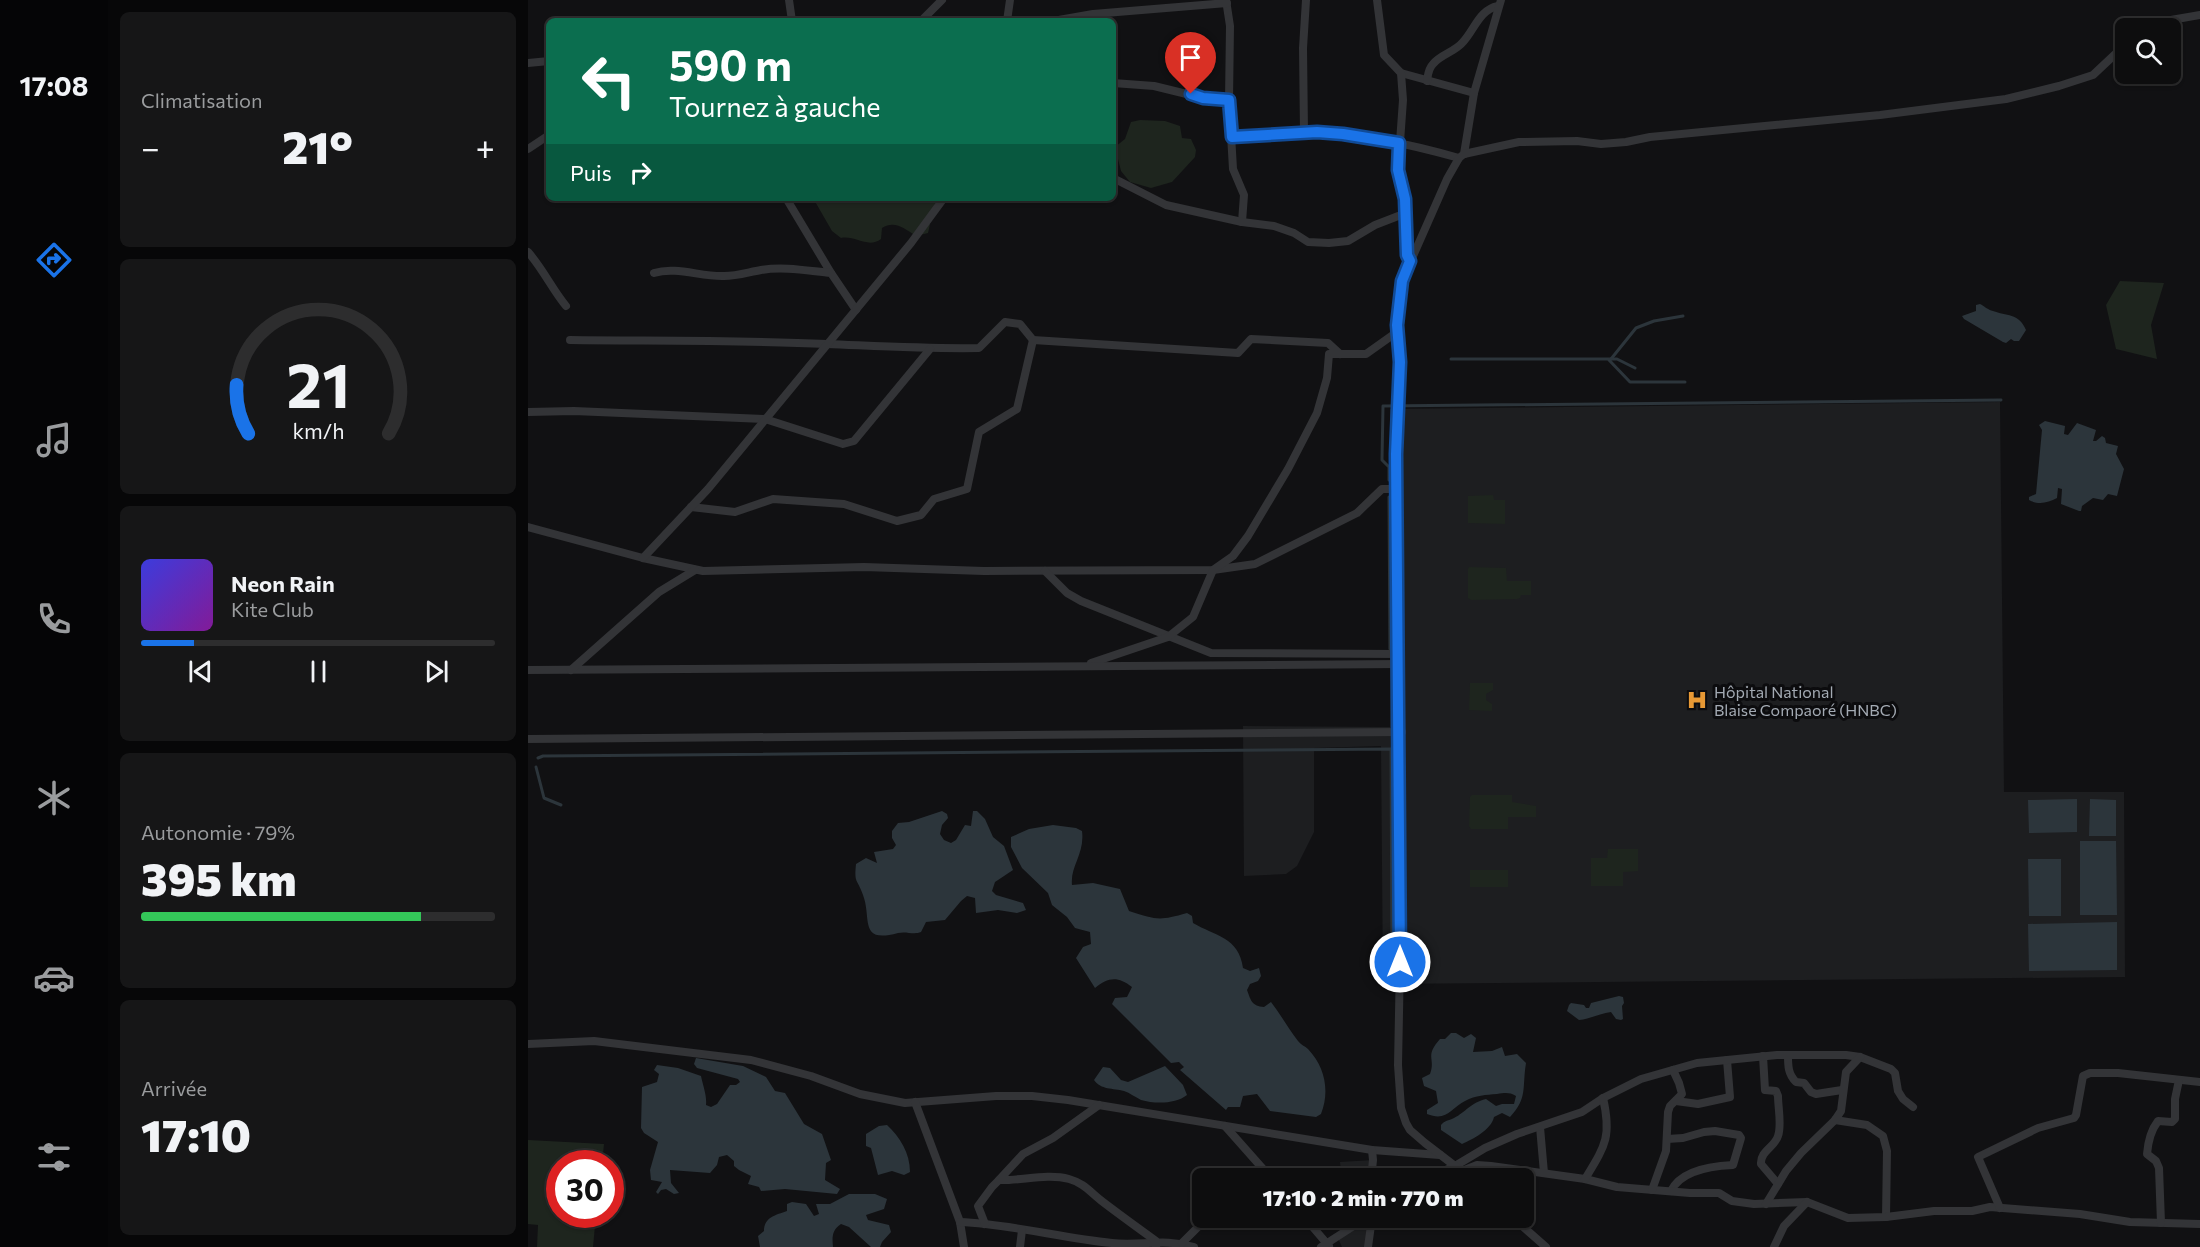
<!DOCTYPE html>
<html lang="fr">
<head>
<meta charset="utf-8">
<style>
	body { margin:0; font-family:Commissioner,sans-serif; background:#161617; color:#f1f3f6; height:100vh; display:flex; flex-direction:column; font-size:22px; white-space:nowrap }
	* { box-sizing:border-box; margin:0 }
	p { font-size:20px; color:#9a9c9e }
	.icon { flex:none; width:33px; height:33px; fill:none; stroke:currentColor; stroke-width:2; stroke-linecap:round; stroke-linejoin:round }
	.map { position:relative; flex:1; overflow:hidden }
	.details { display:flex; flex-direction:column; gap:12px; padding:12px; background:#070708; width:420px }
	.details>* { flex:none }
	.top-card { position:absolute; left:18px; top:18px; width:570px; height:183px; border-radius:9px; box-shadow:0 2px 4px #0004,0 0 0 2px #2d2d2e; background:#0b6e4f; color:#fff; overflow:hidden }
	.controls { position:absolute; left:1587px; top:18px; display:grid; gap:12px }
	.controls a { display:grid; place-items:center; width:66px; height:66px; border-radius:9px; background:#0d0d0e; box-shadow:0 2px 4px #0004,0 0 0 2px #2d2d2e; font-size:30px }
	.speed { position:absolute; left:18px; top:1150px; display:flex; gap:12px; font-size:30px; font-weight:700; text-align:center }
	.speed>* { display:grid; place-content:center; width:78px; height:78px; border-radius:50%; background:#0d0d0e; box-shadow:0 2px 4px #0004,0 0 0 2px #2d2d2e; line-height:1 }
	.speed .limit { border:9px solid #d22; background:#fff; color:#111 }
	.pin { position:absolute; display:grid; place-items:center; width:51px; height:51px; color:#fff; margin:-62px -26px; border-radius:50% 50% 50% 0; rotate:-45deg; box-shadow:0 0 6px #0007 }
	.pin .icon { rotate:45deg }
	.me { position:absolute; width:66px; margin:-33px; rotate:0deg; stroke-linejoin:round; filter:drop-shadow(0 0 4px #0008) }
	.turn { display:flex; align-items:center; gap:21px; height:126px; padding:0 24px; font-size:27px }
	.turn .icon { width:78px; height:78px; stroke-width:2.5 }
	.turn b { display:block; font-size:42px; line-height:51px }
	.then { display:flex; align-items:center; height:57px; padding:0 24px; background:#0003; gap:12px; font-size:22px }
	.big { font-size:45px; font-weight:800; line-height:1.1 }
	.details .card { flex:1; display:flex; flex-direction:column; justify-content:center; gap:9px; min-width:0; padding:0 21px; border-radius:9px; background:#161617 }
	.details .dial { align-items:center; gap:0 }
	.dial svg { height:156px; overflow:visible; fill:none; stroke:#2d2d2e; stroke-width:7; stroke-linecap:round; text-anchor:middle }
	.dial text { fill:#f1f3f6; stroke:none }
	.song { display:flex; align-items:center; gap:18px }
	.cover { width:72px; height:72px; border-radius:9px; background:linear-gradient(135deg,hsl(240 70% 55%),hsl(290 70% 35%)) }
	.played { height:6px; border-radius:3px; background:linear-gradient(90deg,#1a73e8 15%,#2d2d2e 15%) }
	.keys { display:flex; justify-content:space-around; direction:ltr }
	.heat { display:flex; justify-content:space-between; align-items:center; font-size:33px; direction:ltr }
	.charge { height:9px; border-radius:4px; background:linear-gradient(90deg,#34c759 79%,#2d2d2e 0) }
	.trip { position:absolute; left:664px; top:1168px; width:342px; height:60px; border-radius:9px; background:#0d0d0e; box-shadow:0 2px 4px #0004,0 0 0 2px #2d2d2e; font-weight:800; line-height:60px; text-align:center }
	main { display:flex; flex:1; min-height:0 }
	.dock { display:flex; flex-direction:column; width:108px; justify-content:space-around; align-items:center; background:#050506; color:#9a9c9e }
	.dock .icon { width:42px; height:42px }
	.dock .selected { color:#1a73e8 }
	.dock b { font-size:27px; color:#f1f3f6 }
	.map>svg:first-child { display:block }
	.built { fill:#1d1e20 }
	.green { fill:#1e251e }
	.water { fill:#2c353b }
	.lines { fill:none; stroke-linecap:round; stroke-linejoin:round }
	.stream { stroke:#2c353b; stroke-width:3 }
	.street { stroke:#333437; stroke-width:8 }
	.route-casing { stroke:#114b97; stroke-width:15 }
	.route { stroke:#1a73e8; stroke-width:10 }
	.labels { text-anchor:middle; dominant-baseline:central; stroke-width:6; stroke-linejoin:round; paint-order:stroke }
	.poi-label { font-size:16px; fill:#a3aab3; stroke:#0c0c0e; text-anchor:start }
</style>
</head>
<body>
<main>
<nav class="dock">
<b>17:08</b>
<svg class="icon selected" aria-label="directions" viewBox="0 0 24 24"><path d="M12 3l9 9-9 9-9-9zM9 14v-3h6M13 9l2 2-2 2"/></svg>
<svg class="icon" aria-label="music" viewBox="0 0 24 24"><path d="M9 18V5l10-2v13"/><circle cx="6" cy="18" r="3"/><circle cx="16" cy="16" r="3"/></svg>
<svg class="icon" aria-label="phone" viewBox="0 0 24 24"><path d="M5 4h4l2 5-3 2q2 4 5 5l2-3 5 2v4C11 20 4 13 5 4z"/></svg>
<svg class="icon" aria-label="climate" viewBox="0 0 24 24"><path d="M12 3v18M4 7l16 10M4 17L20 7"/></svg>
<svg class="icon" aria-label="car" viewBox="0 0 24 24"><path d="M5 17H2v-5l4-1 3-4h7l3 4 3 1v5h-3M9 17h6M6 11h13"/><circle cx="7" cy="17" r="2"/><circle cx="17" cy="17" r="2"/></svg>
<svg class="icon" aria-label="filters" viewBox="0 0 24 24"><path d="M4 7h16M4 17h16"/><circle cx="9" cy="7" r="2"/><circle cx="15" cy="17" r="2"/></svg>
</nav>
<section class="details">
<div class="card"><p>Climatisation</p>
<div class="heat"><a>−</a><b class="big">21°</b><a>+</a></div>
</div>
<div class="card dial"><svg viewBox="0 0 100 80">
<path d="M14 69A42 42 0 1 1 86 69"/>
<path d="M14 69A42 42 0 0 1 8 44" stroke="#1a73e8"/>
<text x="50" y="56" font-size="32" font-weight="700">21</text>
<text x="50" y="72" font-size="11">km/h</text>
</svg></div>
<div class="card">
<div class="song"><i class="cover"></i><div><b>Neon Rain</b><p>Kite Club</p></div></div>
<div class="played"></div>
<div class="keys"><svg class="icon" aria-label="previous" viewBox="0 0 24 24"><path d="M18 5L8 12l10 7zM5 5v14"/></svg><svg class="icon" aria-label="pause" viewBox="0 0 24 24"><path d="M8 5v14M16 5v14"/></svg><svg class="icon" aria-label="next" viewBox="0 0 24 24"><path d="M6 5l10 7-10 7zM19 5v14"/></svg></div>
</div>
<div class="card"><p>Autonomie · 79%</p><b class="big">395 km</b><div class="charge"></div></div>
<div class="card"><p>Arrivée</p><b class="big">17:10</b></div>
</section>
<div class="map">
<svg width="1672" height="1247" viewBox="0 0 1672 1247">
	<rect width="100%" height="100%" fill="#111113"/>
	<g class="built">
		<path d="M1472 402 1476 792H1596L1597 977 855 984 853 746 786 748V832L769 866 758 874 716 876 715 726 862 727V409Z"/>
		<path d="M845 1160 846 1177H880L879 1179H814L812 1162Z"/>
		<path d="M818 1218H845L842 1247H814L809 1236 820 1230Z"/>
	</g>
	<g class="green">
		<path d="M612 120 637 121 652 126 654 138 663 139 668 150 667 157 644 182 623 188 602 182 593 171 587 147 597 139 603 122Z"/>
		<path d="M285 198H413C401 205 404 221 400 233L388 236C377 229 367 220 354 228L353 239C340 249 327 235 313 238L304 231Z"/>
		<path d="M1592 281 1636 283 1623 325 1629 359 1588 349 1578 305Z"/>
		<path d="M965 495 966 500H977V524L940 523V496Z"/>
		<path d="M941 567 978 568 979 581H1003V595H993L992 598 989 599 943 600 940 598V569Z"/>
		<path d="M942 683H965V690L958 694V700L964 704V711L941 710Z"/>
		<path d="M944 795H984V802L1008 806V817H980V829H943L941 826 942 797Z"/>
		<path d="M1080 849H1110V871L1095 872V886H1063V858H1079Z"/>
		<rect x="942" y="870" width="38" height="17"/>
		<path d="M0 1140 76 1144 74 1164H32V1215H68L65 1247H9L10 1225 0 1224Z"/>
	</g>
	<g class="water">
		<path d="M1452 304C1456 306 1460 310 1465 311 1478 316 1491 313 1498 330L1491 341H1486L1483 339 1478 343 1475 342 1436 319 1434 316 1448 311V305Z"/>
		<path d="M1517 421 1537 426 1536 434 1540 435 1549 423 1568 430 1565 441H1568L1574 436 1577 438 1578 443 1590 446 1588 454 1596 469 1589 496 1580 494 1575 500 1565 498 1554 506 1553 511H1551L1533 504 1534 489 1530 488 1529 498C1520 503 1510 505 1501 500V497L1508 494 1514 430 1511 425Z"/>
		<path d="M1549 799V832L1501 833 1500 800Z"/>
		<path d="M1562 799 1588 800V836H1561Z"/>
		<path d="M414 811 419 814 420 818 414 825 412 834 416 840 423 843 428 840 437 825 443 826 445 811H449L457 819 465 837 476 846 485 870 467 882 464 891 468 895 495 903 498 910 489 913 470 910 448 913 447 898 439 896 433 901 417 920 398 922 393 932C386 935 378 931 370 933 330 944 344 918 335 895 329 878 326 884 328 864L338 858 349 863 346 852 365 849 368 845 364 838V831L370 823 381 822Z"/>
		<path d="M525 825 548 828 554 831C557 854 542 866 544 885L565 883 592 889 601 911C629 920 631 921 659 913L664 916 665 923C687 936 711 937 715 968L722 971 731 968 733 976 730 981 722 984 719 990C723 1001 724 1006 736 1007L743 1002C753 1015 760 1028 770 1041 773 1045 777 1046 780 1049 797 1067 802 1091 793 1114L788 1117 742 1111 729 1094 715 1096 712 1107H700L698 1110 652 1070 656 1067 651 1062 643 1063 584 1004 587 998 599 997 604 987C590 976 580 977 567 988L548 958 555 947 563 944 562 932 547 928 539 917 524 905 520 893 494 868 483 847V837L501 829Z"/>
		<path d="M1552 841H1588L1589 915H1552Z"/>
		<path d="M1500 859H1533V916H1501Z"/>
		<path d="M1589 922V970L1501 971 1500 924Z"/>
		<path d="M1091 996 1095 997 1096 1003 1094 1006 1095 1019 1093 1020 1088 1019 1083 1012C1073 1013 1062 1019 1051 1020L1039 1011 1041 1005 1043 1003 1056 1005 1058 1008H1061L1063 1003Z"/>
		<path d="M923 1033H928L936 1038 943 1034 948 1038 945 1052 964 1051 974 1047 977 1056 989 1054 998 1063C994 1087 1000 1098 982 1117L974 1113 966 1117C963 1130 945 1139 934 1144L913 1130V1125C917 1120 920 1121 926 1118 938 1112 942 1103 958 1099L968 1106 974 1104H986L988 1096C981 1092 977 1093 969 1094 958 1095 948 1095 937 1101 923 1108 919 1122 899 1114V1110L910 1103 908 1091 896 1086 894 1078 902 1074C908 1058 896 1057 912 1039H917Z"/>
		<path d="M168 1058 215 1066 238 1077 247 1091 257 1093 276 1124 294 1134 303 1160 298 1163 297 1180 312 1189 309 1194 257 1189 233 1191 231 1187 220 1184 223 1176 211 1170 206 1166V1161L199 1155 191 1157 189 1165 182 1173 142 1170 143 1183 151 1193 146 1194 138 1189 133 1190 130 1194 128 1192 134 1182 123 1180 122 1170 130 1142 116 1133 113 1128 114 1087 129 1082 131 1074 126 1070 129 1065 150 1068 173 1076C175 1086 179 1095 178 1105L183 1107 189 1104 202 1085H208L212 1082 210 1079 169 1068 166 1064Z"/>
		<path d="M637 1066 655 1085 659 1095C648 1104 627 1104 613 1100 607 1097 602 1093 596 1091 585 1088 573 1090 566 1080L575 1067 582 1068 593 1080 600 1082Z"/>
		<path d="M359 1125C372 1137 382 1153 382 1172L376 1175 364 1171 350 1175 343 1148 338 1146V1134L351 1126Z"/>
		<path d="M321 1194H347L359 1199 356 1209 338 1215 340 1220 361 1225 363 1232 354 1242 352 1247H343L321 1227 313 1224C304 1230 304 1237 305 1247H232L230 1236 236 1231C236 1217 248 1215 259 1211V1204L264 1202 278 1204 286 1216 291 1214 288 1204H302Z"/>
	</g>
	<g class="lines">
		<g class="stream">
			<path d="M923 359H1089L1107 368"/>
			<path d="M1083 359 1108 328 1126 321 1155 316"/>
			<path d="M1081 360 1102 382H1157"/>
			<path d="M861 480V467L854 460 855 406 1473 400"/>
			<path d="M861 497 862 649"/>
			<path d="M10 758 15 756 863 749 864 962"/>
			<path d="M8 767 16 798 33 805"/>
		</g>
		<g class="street">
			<path d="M261 0 264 21"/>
			<path d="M698 0 702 26 701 100 705 169 716 195 714 222"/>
			<path d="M849 0 856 55 873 73 946 93"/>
			<path d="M393 21 414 0"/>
			<path d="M479 21 482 0"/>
			<path d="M525 21 565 14 699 3"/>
			<path d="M1614 28 1643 20 1672 15"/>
			<path d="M0 63 21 61"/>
			<path d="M873 73 875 100 870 170 877 199 879 258 882 261"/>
			<path d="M899 81C900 75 900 69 905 64 913 54 927 52 935 42 947 29 951 10 970 6"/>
			<path d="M585 83 626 86 675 98 701 100"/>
			<path d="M776 132 775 48 778 0"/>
			<path d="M704 137C732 135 761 131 789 132 836 134 885 145 931 158"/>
			<path d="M0 149 21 135"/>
			<path d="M936 154 946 93 973 0"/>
			<path d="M585 178 638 205 714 222 746 226 766 233 780 242 801 243 820 241 847 225 878 213"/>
			<path d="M258 198 303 273"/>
			<path d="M0 252C15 269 24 289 38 306"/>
			<path d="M126 273C148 266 173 277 196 276 209 276 221 272 233 270 256 266 281 271 303 273L328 310"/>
			<path d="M42 340C128 341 214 340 299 344 350 346 400 349 451 348L477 322 492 324 505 340"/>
			<path d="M0 412 46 411 237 419 315 444 326 441 402 349"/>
			<path d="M163 507 207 512 245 499 316 504 369 521 393 515 406 499 439 489 451 432 489 409 505 340 710 353 723 339 800 343 812 354"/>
			<path d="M0 527 115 558 175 571 336 567 456 571 685 570 727 564 829 513 854 489H868"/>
			<path d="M115 558 180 489 383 243 416 198"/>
			<path d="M517 571 539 593 553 601 683 653 870 654"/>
			<path d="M563 663 640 637 665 617 685 570 705 556 720 536 760 469 789 413 799 378 801 354H838L869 332"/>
			<path d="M0 670 872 664"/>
			<path d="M43 670 131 592 167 570"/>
			<path d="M0 739 874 732"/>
			<path d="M0 1044 66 1041 223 1060 283 1076 332 1094 377 1103 468 1096H504L540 1100 844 1150 912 1155"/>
			<path d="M1260 1055C1260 1066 1260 1074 1268 1082L1276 1083 1283 1092 1288 1094 1314 1090"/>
			<path d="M1235 1056 1237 1090 1248 1091 1250 1096C1250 1108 1254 1125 1250 1136 1247 1147 1232 1151 1233 1164L1250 1184"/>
			<path d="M1148 1101 1170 1104 1202 1097 1199 1060"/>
			<path d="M387 1102 432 1222 436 1247"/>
			<path d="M1307 1120 1339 1125 1355 1136 1359 1151 1358 1217"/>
			<path d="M697 1126 744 1179"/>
			<path d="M1012 1127 1016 1173"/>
			<path d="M1139 1139 1155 1138 1176 1132 1187 1131 1211 1135 1213 1138 1205 1165C1183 1166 1153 1170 1143 1191"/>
			<path d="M934 1171 949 1165 963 1166 1057 1179 1089 1187 1162 1193H1191L1204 1201 1226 1204 1279 1202 1320 1218 1358 1217 1406 1211H1444L1462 1207 1552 1214 1602 1222 1672 1224"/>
			<path d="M843 1179 845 1160 844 1150"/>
			<path d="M897 1179 927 1166 957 1148 989 1134 1054 1112 1075 1098 1113 1079 1169 1063 1249 1055H1318L1332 1057 1363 1069 1367 1073 1370 1091 1375 1099 1385 1107"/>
			<path d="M944 1179 897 1143 882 1130 878 1123 873 1108 870 1065 872 962 868 454 872 362 869 325 874 281 919 179 931 158 936 154 991 142 1049 141 1073 144 1098 142 1122 137 1352 115 1478 99 1531 86 1565 75 1598 44"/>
			<path d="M1057 1179C1077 1146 1084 1137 1075 1098"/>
			<path d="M471 1180 495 1154 525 1138 571 1105"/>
			<path d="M1124 1190 1138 1151 1140 1112 1142 1106 1154 1094 1151 1083 1145 1070"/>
			<path d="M1238 1204 1258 1171 1273 1153 1307 1120 1313 1111 1318 1072 1332 1057"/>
			<path d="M1472 1208 1450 1157 1510 1128 1546 1118 1548 1115 1555 1076 1562 1073H1590L1672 1082"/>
			<path d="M777 1218 801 1246"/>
			<path d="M985 1218 1018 1247"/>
			<path d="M432 1222C483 1224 533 1238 584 1243 614 1246 636 1238 666 1247"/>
			<path d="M1633 1223 1631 1168 1628 1161 1619 1154C1620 1142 1623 1130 1630 1121L1644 1122 1647 1119V1099L1651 1080"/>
			<path d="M457 1224 450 1206 464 1187 471 1180C493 1181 519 1173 541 1179 556 1183 563 1193 575 1202 592 1215 610 1228 628 1241V1247"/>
			<path d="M654 1243 670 1227 689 1218"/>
			<path d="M492 1247 494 1230"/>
			<path d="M793 1247 838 1218"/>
			<path d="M840 1247 844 1218"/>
			<path d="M1246 1247 1256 1226 1279 1202"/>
		</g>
	</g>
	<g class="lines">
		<g class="route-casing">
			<path id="route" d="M663 94 675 98 701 100 704 137 789 132 815 134 871 143 870 170 877 199 879 255 882 261 874 281 869 325 872 362 868 454 872 962"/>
		</g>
		<use href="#route" class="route"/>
	</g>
	<defs>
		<g id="hospital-bare" transform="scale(1.62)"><path d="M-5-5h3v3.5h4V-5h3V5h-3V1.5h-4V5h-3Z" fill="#e79935" stroke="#0c0c0e" stroke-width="2.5" paint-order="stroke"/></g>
	</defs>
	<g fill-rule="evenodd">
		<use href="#hospital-bare" x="1169" y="700"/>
	</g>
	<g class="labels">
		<g class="poi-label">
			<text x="1186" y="691">Hôpital National<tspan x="1186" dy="18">Blaise Compaoré (HNBC)</tspan></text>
		</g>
	</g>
</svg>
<div class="controls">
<a><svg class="icon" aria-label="search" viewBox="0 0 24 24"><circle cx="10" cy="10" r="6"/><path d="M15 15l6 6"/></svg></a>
</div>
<div class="speed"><div class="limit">30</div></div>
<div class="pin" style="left:663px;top:94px;background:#d93025"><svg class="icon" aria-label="arrive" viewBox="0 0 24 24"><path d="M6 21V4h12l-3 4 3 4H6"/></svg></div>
<svg class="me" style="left:872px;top:962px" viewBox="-20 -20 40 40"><circle r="17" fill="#1a73e8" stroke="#fff" stroke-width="3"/><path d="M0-11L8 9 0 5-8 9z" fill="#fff"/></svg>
<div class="trip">17:10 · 2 min · 770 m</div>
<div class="top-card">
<div class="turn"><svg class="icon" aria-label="left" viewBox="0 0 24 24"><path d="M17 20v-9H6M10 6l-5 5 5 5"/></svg><div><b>590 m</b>Tournez à gauche</div></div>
<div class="then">Puis<svg class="icon" aria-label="right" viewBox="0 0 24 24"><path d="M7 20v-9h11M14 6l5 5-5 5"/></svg></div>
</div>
</div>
</main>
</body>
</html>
